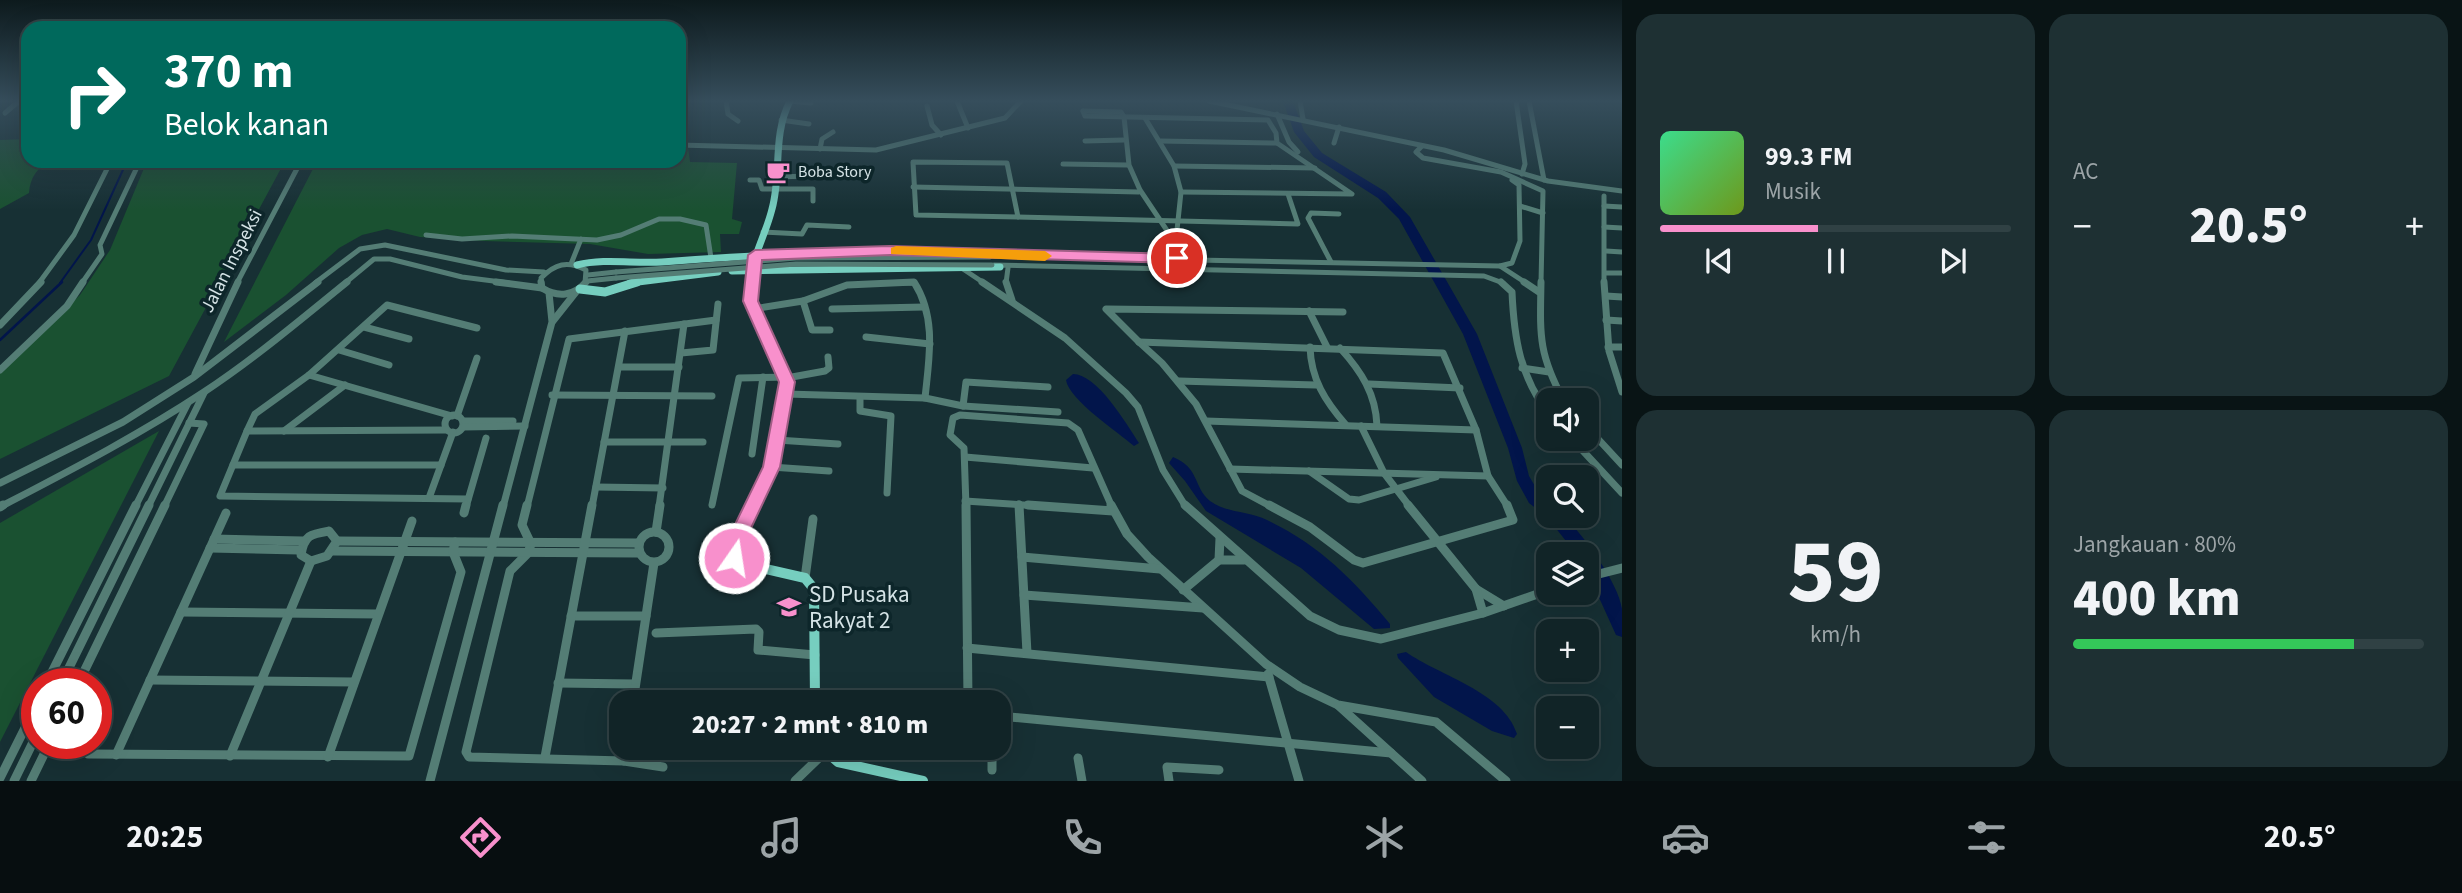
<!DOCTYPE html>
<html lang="id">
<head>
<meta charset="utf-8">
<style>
	body { margin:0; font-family:"Source Sans 3",sans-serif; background:#1e3033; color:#f1f3f6; height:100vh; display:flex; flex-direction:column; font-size:26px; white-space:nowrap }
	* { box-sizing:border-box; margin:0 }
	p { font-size:23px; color:#9ca4a7 }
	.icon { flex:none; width:38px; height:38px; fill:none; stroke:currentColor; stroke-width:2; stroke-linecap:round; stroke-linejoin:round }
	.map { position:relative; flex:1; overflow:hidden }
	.panel { display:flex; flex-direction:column; gap:14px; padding:14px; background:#091415; width:840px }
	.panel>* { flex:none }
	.hud { position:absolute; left:21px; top:21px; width:665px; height:147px; border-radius:21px; box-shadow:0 7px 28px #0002,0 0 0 2px #304144; background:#00695c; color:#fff; overflow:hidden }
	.buttons { position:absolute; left:1536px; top:388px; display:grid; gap:14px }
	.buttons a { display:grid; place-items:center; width:63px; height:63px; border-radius:14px; background:#112427; box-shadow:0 7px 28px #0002,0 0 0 2px #304144; font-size:35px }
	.speed { position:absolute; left:21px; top:668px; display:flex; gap:14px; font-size:35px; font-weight:700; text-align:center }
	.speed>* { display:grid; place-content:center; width:91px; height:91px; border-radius:50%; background:#112427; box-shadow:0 7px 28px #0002,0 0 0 2px #304144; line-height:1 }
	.speed .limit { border:10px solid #d22; background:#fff; color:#111 }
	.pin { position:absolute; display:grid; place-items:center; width:60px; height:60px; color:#fff; margin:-30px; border:4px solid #fff; border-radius:50%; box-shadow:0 2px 7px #0007 }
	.me { position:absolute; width:77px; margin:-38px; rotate:13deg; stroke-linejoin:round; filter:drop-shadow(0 0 5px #0008) }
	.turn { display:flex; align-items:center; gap:24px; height:147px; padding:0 28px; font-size:32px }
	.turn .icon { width:91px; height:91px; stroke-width:2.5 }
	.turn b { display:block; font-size:49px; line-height:60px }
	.big { font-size:52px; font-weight:800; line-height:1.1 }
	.panel .widget { flex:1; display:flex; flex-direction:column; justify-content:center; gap:10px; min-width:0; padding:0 24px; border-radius:21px; background:#1e3033 }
	.panel .dial { align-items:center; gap:0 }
	.dial b { font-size:91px; line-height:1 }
	.song { display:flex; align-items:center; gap:21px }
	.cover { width:84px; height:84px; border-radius:10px; background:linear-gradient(135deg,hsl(150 70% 55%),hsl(80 70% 35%)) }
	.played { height:7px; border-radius:4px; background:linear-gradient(90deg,#f890cc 45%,#304144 45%) }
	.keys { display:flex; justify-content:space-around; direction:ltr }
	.heat { display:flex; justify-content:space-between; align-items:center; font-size:38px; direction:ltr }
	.charge { height:10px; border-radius:5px; background:linear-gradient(90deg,#34c759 80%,#304144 0) }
	.panel .tiles { flex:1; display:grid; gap:14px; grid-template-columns:repeat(2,1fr) }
	.trip { position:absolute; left:609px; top:690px; width:402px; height:70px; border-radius:21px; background:#112427; box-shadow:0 7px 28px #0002,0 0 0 2px #304144; font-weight:800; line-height:70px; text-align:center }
	.dock { display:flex; height:112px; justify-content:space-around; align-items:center; background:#070e10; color:#9ca4a7 }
	.dock .icon { width:49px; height:49px }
	.dock .on { color:#f890cc }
	.dock b { font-size:32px; color:#f1f3f6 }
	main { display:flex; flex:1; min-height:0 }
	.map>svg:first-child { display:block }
	.green { fill:#1a5131 }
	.water { fill:#02154b }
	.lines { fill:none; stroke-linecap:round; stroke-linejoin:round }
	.stream-far1 { stroke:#02154b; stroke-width:2 }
	.stream { stroke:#02154b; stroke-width:2.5 }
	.river { fill:#02154b; fill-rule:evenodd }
	.minor-far2 { stroke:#547d75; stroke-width:5 }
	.minor-far1 { stroke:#547d75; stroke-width:7 }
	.minor { stroke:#547d75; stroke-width:9 }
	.major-far2 { stroke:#76cebf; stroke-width:7 }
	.major-far1 { stroke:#76cebf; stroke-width:9 }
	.major { stroke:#76cebf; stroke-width:10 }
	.minor-bridge { stroke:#547d75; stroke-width:5 }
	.route { fill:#f890cc; stroke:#a15e85; stroke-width:2 }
	.slow { fill:#f59e0b }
	.labels { text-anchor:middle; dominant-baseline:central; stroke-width:7; stroke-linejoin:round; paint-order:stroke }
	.far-poi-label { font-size:16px; fill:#d5e3e6; stroke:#0d262a; text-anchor:start }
	.street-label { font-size:19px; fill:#d5e3e6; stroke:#0d262a }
	.near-poi-label { font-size:23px; fill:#d5e3e6; stroke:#0d262a; text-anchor:start }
</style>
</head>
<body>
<main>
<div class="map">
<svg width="1622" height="781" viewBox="0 0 1622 781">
	<rect width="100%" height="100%" fill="#173034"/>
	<g class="green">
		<path d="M28 139V161H52C38 166 30 177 29 193L0 209V140Z"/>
		<path d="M679 146 688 147 690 162 737 163 732 219 742 222 739 234H720L721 252 648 254 590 244 484 241 420 237 387 229 362 235 339 248 286 295 224 342 317 161H428L425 168 494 169C518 153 644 161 679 161Z"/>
		<path d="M147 161H285L169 376 0 459V373L80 295 110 250Z"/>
		<path d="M159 431 0 742V523Z"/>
	</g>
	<g class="water">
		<path d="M1073 374C1097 374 1126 423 1139 443L1134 446C1118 432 1069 400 1066 380Z"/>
		<path d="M1173 457C1200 468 1193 487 1210 501 1226 513 1249 511 1267 520 1318 544 1354 580 1390 624V628L1374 629 1301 568 1206 511 1185 481 1169 463Z"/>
		<path d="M1406 652C1440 676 1504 692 1517 734L1514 738 1492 731 1434 697 1398 658 1397 654Z"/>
	</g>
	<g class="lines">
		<path class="stream-far1" d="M60 283 91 240 127 161"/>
		<path class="stream" d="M0 340 62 282"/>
		<path class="river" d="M1283 101H1293L1304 131 1322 153 1386 192 1410 217 1477 334 1522 448 1529 476 1539 493 1549 501V516H1564C1584 536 1618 582 1622 609 1622 618 1622 628 1622 637L1616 635 1587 571V555H1577L1547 517 1529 503 1517 481 1508 448 1463 334 1399 219 1378 198 1314 157 1294 132Z"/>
		<g class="minor-far2">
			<path d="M726 101 728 114 738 121"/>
			<path d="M790 101 811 103"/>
			<path d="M957 101 968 128"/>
			<path d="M1209 101 1444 150 1548 181 1622 191"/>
			<path d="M1300 101 1303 119"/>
			<path d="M1516 101 1525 164 1522 174"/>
			<path d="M1529 101 1544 180"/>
			<path d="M927 106 932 125 941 135"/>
			<path d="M1083 111 1085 116 1268 120 1276 133 1277 143 1352 194 1181 192"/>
			<path d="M1083 111 1121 112 1124 117"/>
			<path d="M5 113 19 101"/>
			<path d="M1277 114 1289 142 1298 152"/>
			<path d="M1124 117 1129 165 1140 190 1172 238 1181 270"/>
			<path d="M1145 118 1174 166 1181 192 1177 230 1189 262"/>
			<path d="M781 120 809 124"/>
			<path d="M1085 141 1123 140"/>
			<path d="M1161 141 1277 143"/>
			<path d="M1334 143 1339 127"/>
			<path d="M679 145 876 150 1005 118 1021 101"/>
			<path d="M1422 146 1416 152 1423 158 1501 172 1543 191 1541 283"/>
			<path d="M820 149 822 139 833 132"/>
			<path d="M446 161H491"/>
			<path d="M913 162 1007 163 1018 217 916 215Z"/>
			<path d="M1063 164 1128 165"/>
			<path d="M1174 166 1315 168"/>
			<path d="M775 177 810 176"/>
			<path d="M750 180H759L762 189H813V201"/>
			<path d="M913 187 1139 192"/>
			<path d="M1604 196V283"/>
			<path d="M1520 206 1543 213"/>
			<path d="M1604 206 1622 207"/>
			<path d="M1018 217 1298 224 1288 194"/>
			<path d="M1604 227 1622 228"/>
			<path d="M763 232 802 234 807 225 849 227"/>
			<path d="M426 235 462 239 512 236 597 240 621 235 659 219H680L706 225 711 258"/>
			<path d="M1606 251 1622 252"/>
			<path d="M995 256 1500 266 1526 283"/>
			<path d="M1331 262 1308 218 1311 213 1339 214"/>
			<path d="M571 264 581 239"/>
			<path d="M994 265 1484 276 1503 283"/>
			<path d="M1500 266 1512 263 1520 241 1519 185 1512 180"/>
			<path d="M960 267 984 283"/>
			<path d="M1605 273H1622"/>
			<path d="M588 275 616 272"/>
			<path d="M587 281 616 278"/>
			<path d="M39 283 74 235 111 161"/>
			<path d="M82 283 102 254 100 245 140 161"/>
			<path d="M237 283 301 161"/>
			<path d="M315 283 360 249 385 245 506 270 544 272"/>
			<path d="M345 283 374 259H390L462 277 509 283"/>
			<path d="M542 283 541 278C555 264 567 260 586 270L585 283"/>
			<path d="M882 283H915"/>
			<path d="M1006 283 1008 268"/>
		</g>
		<g class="minor-far1">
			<path d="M496 282 542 288"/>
			<path d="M541 282 542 288C558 298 574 296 586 282"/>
			<path d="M982 282 1065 338 1126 393 1138 407 1163 470 1186 507"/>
			<path d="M1006 282 1012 300"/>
			<path d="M1501 282 1512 292C1514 338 1520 377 1549 414"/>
			<path d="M1524 282 1539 292"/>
			<path d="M1541 282C1540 335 1538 353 1564 401"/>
			<path d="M1604 282 1609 351 1622 392"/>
			<path d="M1606 296 1622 297"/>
			<path d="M803 301 812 330H830"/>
			<path d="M753 309 803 301 847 285 914 282C937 318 929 358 925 398"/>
			<path d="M832 309 924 307"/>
			<path d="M1309 311 1327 347"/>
			<path d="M1606 320 1622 321"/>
			<path d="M553 321 576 292"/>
			<path d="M0 325 41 282"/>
			<path d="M364 327 409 339"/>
			<path d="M866 337 930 344"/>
			<path d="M1139 342 1443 353 1476 430 1488 476 1508 507"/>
			<path d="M1139 342 1162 363 1196 404 1242 491 1272 507"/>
			<path d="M1139 342 1106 309 1343 312"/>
			<path d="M1310 347C1311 379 1325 401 1346 425"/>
			<path d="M1608 347H1622"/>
			<path d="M1340 348C1361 371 1376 394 1377 426"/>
			<path d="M339 350 389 365"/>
			<path d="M681 353 713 350 718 304"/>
			<path d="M619 367H679"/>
			<path d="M1522 368 1549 372"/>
			<path d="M0 370 67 306 83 282"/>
			<path d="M195 374 238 282"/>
			<path d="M309 375 452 416"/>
			<path d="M1179 381 1316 385"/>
			<path d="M1369 384 1460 388"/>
			<path d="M786 394 925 398 963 406 1058 412"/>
			<path d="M552 395 712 396"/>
			<path d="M860 397V411L891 416 887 493"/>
			<path d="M963 406 966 382 1048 387"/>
			<circle cx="454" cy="424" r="9"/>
			<path d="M457 416 477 358"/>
			<path d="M465 421H513"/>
			<path d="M1206 421 1476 430"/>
			<path d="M1361 426 1384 473 1410 507"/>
			<path d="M463 427 525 426"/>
			<path d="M1587 427 1622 465"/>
			<path d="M446 430 247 431 255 414 309 375 387 305 477 328"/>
			<path d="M247 431 220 496 468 499"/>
			<path d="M284 431 345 385"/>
			<path d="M1572 439 1622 493"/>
			<path d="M777 440 838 444"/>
			<path d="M604 442H703"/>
			<path d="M752 454 763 377"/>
			<path d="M965 457 1093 468"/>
			<path d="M233 465H441"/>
			<path d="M771 467 829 471"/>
			<path d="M1230 469 1488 476"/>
			<path d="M1309 471 1349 499 1359 500 1436 477"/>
			<path d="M0 483 123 422 194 377 318 282"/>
			<path d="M596 487 663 488"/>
			<path d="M429 498 453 432"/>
			<path d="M965 501 1054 507"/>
			<path d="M1019 504V507"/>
			<path d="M712 505 739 378 792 377 825 371 829 368 828 357"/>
			<path d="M0 507C69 471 139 435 204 392 254 359 300 320 347 282"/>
			<path d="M135 507 188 403"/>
			<path d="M148 507 204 393"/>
			<path d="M164 507 204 424 189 423"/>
			<path d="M466 507 486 438"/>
			<path d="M503 507 552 322 549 293"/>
			<path d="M527 507 569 339 716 320"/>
			<path d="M592 507 625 331"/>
			<path d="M659 507 684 324"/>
			<path d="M966 507 964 448 950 435 953 418 960 415 1068 423 1078 430 1112 507"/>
		</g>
		<g class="minor">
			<path d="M527 505 522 525 531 544 528 553 510 571 466 752 469 757 624 761 663 767"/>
			<path d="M966 505 968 702"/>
			<path d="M1019 505 1027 653"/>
			<path d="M1028 505 1113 511"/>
			<path d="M1111 505 1127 534 1148 557 1266 664 1300 687 1338 705 1436 722 1506 781"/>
			<path d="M1185 505 1310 616 1339 630 1381 639 1483 613 1549 590"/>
			<path d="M1269 505 1310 527 1354 560 1363 563 1513 520 1507 505"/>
			<path d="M1408 505 1476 589 1504 606"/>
			<path d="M0 507 3 505"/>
			<path d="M464 513 466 505"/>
			<path d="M329 531 337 541 327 556 311 561 301 555C304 535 311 534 329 531Z"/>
			<circle cx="654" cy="547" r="15"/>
			<path d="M656 532 660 505"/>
			<path d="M214 539 303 541"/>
			<path d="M337 541 638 543"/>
			<path d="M210 548 299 550"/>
			<path d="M333 551 637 553"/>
			<path d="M1022 557 1160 569"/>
			<path d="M1219 560 1220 538"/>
			<path d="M1587 577 1622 568"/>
			<path d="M805 578 813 519"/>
			<path d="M1476 589 1483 613"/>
			<path d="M1183 590 1219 560H1244"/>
			<path d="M1024 595 1203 608"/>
			<path d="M181 612 378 614"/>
			<path d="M571 616H646"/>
			<path d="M656 633 756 629 759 632 758 650 815 655"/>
			<path d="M967 648 1269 677"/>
			<path d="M1268 674 1299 781"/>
			<path d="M150 680 354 682"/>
			<path d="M558 683 635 684"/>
			<path d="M46 684 136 505"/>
			<path d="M61 684 149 505"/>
			<path d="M78 684 165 505"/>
			<path d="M633 697 664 698"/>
			<path d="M633 702 654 563"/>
			<path d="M1339 706 1422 781"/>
			<path d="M999 716 1391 753"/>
			<path d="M992 747V770"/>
			<path d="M88 754 409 756 461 572 453 552 455 542"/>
			<path d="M116 755 226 513"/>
			<path d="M230 756 311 561"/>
			<path d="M328 757 412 521"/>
			<path d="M545 757 592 505"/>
			<path d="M1078 758 1082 781"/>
			<path d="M624 761 626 747"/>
			<path d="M0 778 37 704"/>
			<path d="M14 781 37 734"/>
			<path d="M31 781 49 744"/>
			<path d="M430 781 503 505"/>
			<path d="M795 781 824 753"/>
			<path d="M1169 781 1167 767 1219 770"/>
		</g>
		<g class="major-far2">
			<path d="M577 265C605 258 634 264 662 262 774 253 886 250 999 255"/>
			<path d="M732 271 1000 267"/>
			<path d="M630 283 718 272"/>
			<path d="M750 283C752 257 766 234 772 209 782 173 772 136 790 101"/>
		</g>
		<g class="major-far1">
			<path d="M750 282C749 315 770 337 781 367 796 405 769 471 753 507"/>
			<path d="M580 289 605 292 637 282"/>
		</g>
		<g class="major">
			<path d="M753 505 733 550 739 563 805 578 814 589 815 702"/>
			<path d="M821 747 838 762 923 781"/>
		</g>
		<g class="minor-bridge">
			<path d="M616 272 796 258 990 257"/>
			<path d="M616 278 796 264 992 265"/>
		</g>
	</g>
	<linearGradient id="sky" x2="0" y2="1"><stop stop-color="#0d1a1d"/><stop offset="0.48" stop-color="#364e5c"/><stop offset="1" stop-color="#364e5c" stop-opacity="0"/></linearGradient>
	<rect width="1622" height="210" fill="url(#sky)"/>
	<path class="route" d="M890 246 1177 254 1184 258 1177 263 890 255 762 260 758 301 795 382 780 467 743 545 741 564H728L725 545 763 467 779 382 743 301 748 255 755 250Z"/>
	<path class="slow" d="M896 246 1045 251 1052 256 1045 261 891 254V248Z"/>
	<defs>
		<g id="cafe-bare" transform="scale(1.89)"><path d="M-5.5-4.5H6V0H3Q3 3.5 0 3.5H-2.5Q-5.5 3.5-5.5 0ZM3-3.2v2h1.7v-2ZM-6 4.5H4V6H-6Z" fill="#f890cc" stroke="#0d262a" stroke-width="2.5" paint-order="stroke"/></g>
		<g id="school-bare" transform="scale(1.89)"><path d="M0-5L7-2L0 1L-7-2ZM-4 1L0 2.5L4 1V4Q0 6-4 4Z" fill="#f890cc" stroke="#0d262a" stroke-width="2.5" paint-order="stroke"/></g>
	</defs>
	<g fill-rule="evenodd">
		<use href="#cafe-bare" x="778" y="172"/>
		<use href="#school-bare" x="789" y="607"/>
	</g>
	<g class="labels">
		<g class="far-poi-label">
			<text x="798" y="172">Boba Story</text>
		</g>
		<g class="street-label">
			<text transform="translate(232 261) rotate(-63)">Jalan Inspeksi</text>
		</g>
		<g class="near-poi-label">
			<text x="809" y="594">SD Pusaka<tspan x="809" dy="26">Rakyat 2</tspan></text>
		</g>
	</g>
</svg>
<div class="buttons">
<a><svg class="icon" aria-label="sound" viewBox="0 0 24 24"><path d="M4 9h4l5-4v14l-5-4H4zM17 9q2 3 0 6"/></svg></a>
<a><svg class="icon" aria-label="search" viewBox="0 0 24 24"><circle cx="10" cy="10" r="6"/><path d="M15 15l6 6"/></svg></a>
<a><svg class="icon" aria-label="layers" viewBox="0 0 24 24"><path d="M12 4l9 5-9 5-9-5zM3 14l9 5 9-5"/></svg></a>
<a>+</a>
<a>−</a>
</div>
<div class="speed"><div class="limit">60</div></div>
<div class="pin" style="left:1177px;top:258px;background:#d93025"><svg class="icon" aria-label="arrive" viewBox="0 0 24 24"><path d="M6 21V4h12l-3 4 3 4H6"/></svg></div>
<svg class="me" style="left:734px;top:558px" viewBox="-20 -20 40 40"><circle r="17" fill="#f890cc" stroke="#fff" stroke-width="3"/><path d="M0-11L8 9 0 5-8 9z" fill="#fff"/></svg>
<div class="trip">20:27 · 2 mnt · 810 m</div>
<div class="hud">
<div class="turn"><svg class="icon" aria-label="right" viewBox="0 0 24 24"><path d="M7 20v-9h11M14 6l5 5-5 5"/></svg><div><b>370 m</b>Belok kanan</div></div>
</div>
</div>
<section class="panel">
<div class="tiles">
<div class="widget">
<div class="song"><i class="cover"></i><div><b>99.3 FM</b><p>Musik</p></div></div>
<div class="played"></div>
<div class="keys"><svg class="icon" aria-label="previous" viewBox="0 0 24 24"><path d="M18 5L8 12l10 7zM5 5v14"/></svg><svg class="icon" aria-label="pause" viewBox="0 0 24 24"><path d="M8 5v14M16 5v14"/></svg><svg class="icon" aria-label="next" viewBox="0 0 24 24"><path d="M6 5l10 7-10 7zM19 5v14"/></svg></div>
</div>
<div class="widget"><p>AC</p>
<div class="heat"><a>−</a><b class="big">20.5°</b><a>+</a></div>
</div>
<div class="widget dial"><b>59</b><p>km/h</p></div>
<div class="widget"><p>Jangkauan · 80%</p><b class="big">400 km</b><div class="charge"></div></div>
</div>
</section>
</main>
<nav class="dock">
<b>20:25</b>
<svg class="icon on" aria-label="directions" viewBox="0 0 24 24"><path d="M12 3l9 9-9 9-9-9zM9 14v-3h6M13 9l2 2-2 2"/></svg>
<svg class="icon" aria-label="music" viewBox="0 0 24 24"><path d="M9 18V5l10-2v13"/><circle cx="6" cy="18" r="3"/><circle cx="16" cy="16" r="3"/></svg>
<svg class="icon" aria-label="phone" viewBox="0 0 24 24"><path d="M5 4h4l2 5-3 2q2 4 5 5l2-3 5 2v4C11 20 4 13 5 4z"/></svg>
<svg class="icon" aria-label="climate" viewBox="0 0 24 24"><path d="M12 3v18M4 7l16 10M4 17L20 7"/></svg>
<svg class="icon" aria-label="car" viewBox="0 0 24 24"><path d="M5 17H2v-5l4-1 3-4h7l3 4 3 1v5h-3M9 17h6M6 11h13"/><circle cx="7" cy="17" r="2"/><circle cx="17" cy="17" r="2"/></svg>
<svg class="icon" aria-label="filters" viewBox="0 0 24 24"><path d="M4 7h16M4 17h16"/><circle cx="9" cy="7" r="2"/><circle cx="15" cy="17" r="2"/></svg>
<b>20.5°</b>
</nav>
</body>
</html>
